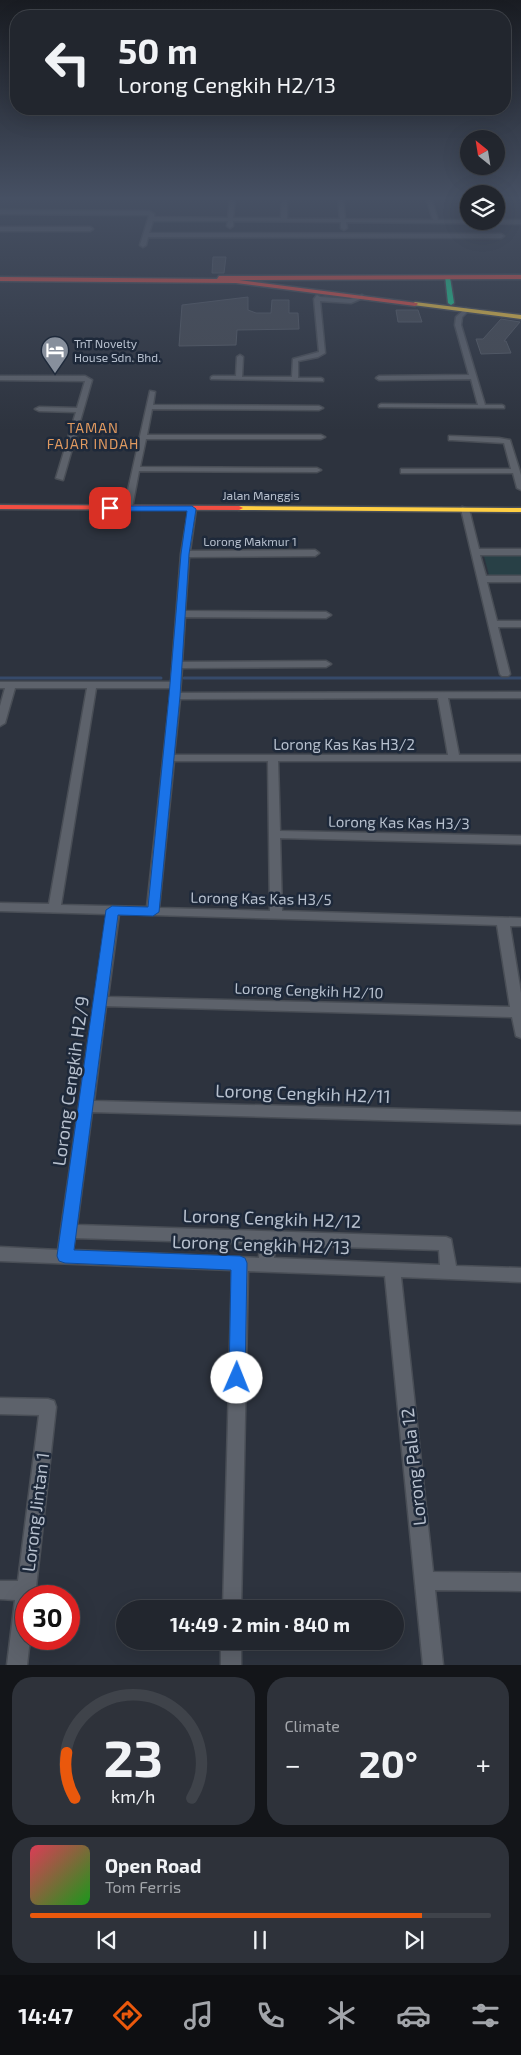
<!DOCTYPE html>
<html lang="en">
<head>
<meta charset="utf-8">
<style>
	body { margin:0; font-family:"Exo 2",sans-serif; background:#2e323a; color:#f1f3f6; height:100vh; display:flex; flex-direction:column; font-size:19px; white-space:nowrap }
	* { box-sizing:border-box; margin:0 }
	p { font-size:16px; color:#a2a5aa }
	.icon { flex:none; width:28px; height:28px; fill:none; stroke:currentColor; stroke-width:2; stroke-linecap:round; stroke-linejoin:round }
	.map { position:relative; height:1665px; overflow:hidden }
	.panel { display:flex; flex-direction:column; gap:12px; padding:12px; background:#131519; flex:1 }
	.panel>* { flex:none }
	.top-card { position:absolute; left:10px; top:10px; width:501px; height:105px; border-radius:20px; box-shadow:0 5px 20px #0002,0 0 0 1px #3f434a; background:#22262e; color:#f1f3f6; overflow:hidden }
	.needle { width:32px; rotate:330deg }
	.tools { position:absolute; left:460px; top:130px; display:grid; gap:10px }
	.tools a { display:grid; place-items:center; width:45px; height:45px; border-radius:50%; background:#22262e; box-shadow:0 5px 20px #0002,0 0 0 1px #3f434a; font-size:25px }
	.speed { position:absolute; left:15px; top:1585px; display:flex; gap:10px; font-size:25px; font-weight:700; text-align:center }
	.speed>* { display:grid; place-content:center; width:65px; height:65px; border-radius:50%; background:#22262e; box-shadow:0 5px 20px #0002,0 0 0 1px #3f434a; line-height:1 }
	.speed .limit { border:8px solid #d22; background:#fff; color:#111 }
	.pin { position:absolute; display:grid; place-items:center; width:42px; height:42px; color:#fff; margin:-21px; border-radius:10px; box-shadow:0 2px 8px #0006 }
	.me { position:absolute; width:55px; margin:-28px; rotate:1deg; stroke-linejoin:round; filter:drop-shadow(0 0 4px #0008) }
	.turn { display:flex; align-items:center; gap:18px; height:105px; padding:0 25px; font-size:22px }
	.turn .icon { width:65px; height:65px; stroke-width:2.5 }
	.turn b { display:block; font-size:35px; line-height:42px }
	.big { font-size:38px; font-weight:700; line-height:1.1 }
	.panel .card { flex:1; display:flex; flex-direction:column; justify-content:center; gap:8px; min-width:0; padding:0 18px; border-radius:20px; background:#2e323a }
	.panel .dial { align-items:center; gap:0 }
	.dial svg { height:130px; overflow:visible; fill:none; stroke:#3f434a; stroke-width:7; stroke-linecap:round; text-anchor:middle }
	.dial text { fill:#f1f3f6; stroke:none }
	.song { display:flex; align-items:center; gap:15px }
	.cover { width:60px; height:60px; border-radius:8px; background:linear-gradient(135deg,hsl(350 70% 55%),hsl(120 70% 35%)) }
	.played { height:5px; border-radius:2px; background:linear-gradient(90deg,#ea580c 85%,#3f434a 85%) }
	.keys { display:flex; justify-content:space-around; direction:ltr }
	.heat { display:flex; justify-content:space-between; align-items:center; font-size:28px; direction:ltr }
	.panel .tiles { flex:1; display:grid; gap:12px; grid-template-columns:1fr 1fr }
	.card:last-child { grid-column:span 2 }
	.trip { position:absolute; left:116px; top:1600px; width:288px; height:50px; border-radius:25px; background:#22262e; box-shadow:0 5px 20px #0002,0 0 0 1px #3f434a; font-weight:700; line-height:50px; text-align:center }
	.tab-bar { display:flex; height:80px; justify-content:space-around; align-items:center; background:#0e0f12; color:#a2a5aa }
	.tab-bar .icon { width:35px; height:35px }
	.tab-bar .current { color:#ea580c }
	.tab-bar b { font-size:22px; color:#f1f3f6 }
	.map>svg:first-child { display:block }
	.green { fill:#284046 }
	.lines { fill:none; stroke-linecap:round; stroke-linejoin:round }
	.stream { stroke:#364a6a; stroke-width:3 }
	.building { fill:#454a53; stroke:#555b65 }
	.street-casing { stroke:#494e56; stroke-width:3 }
	.fast-casing { stroke:#494e56; stroke-width:3 }
	.slow-casing { stroke:#494e56; stroke-width:3 }
	.jam-casing { stroke:#494e56; stroke-width:3 }
	.street { fill:#5d626b; fill-rule:evenodd }
	.fast { fill:#16e098; fill-rule:evenodd }
	.slow { fill:#ffcf43; fill-rule:evenodd }
	.jam { fill:#f24e42; fill-rule:evenodd }
	.route { fill:#1a73e8; stroke:#114b97 }
	.labels { text-anchor:middle; dominant-baseline:central; stroke-width:5; stroke-linejoin:round; paint-order:stroke }
	.far-poi-label { font-size:12px; fill:#b7c0ce; stroke:#1e293a; text-anchor:start }
	.far-street-label { font-size:12px; fill:#b7c0ce; stroke:#1e293a }
	.far-neighbourhood-label { font-size:14px; letter-spacing:1px; fill:#e19a60; stroke:#1e293a }
	.street-label { font-size:15px; fill:#b7c0ce; stroke:#1e293a }
	.near-street-label { font-size:18px; fill:#b7c0ce; stroke:#1e293a }
</style>
</head>
<body>
<div class="map">
<svg width="521" height="1665" viewBox="0 0 521 1665">
	<rect width="100%" height="100%" fill="#2d333e"/>
	<path class="green" d="M484 556H521V575H489Z"/>
	<g class="lines">
		<g class="stream">
			<path d="M0 678H161"/>
			<path d="M184 678H521"/>
		</g>
	</g>
	<g class="building">
		<path d="M213 257H226L224 273H212Z"/>
		<path d="M248 297V310L256 313H271L272 300H289V313H298L299 329 237 330 236 345 179 346 182 305Z"/>
		<path d="M396 310H418L422 322H398Z"/>
		<path d="M501 319 520 322 504 341H506L511 353 481 354 476 339H483Z"/>
	</g>
	<g class="lines">
		<g class="street-casing">
			<g id="street">
				<path d="M230 198H235L233 218H281L282 198H287V219H340L338 198H343L345 219 433 220 426 198H431L438 220H521V224L346 222 347 228 344 230 341 228V222L233 221V226L230 228 227 226 228 221H153L149 233 501 234 504 236 501 238 148 237 146 245 143 247 140 245 149 216 148 215 0 214V210L149 211 154 214V217L228 218Z"/>
				<path d="M0 227H90L93 229 90 231H0Z"/>
				<path d="M317 295 320 297 350 299 362 295 365 297 351 303 320 301 325 353 318 357 298 361V378H321L323 379V381L211 379V377L213 376H236L237 357 240 355 243 357 242 377H292L293 359 319 352 314 299Z"/>
				<path d="M466 308 469 310 462 317 461 325 485 405H502L504 406V408L379 407V405L381 404 478 405 471 379 379 380 376 378 379 376 469 375 455 325 456 317Z"/>
				<path d="M0 376H85L92 380 63 480 56 478 76 412 39 411 35 409 39 407 77 408 85 381 0 380Z"/>
				<path d="M150 391 155 392 153 405 319 406 323 408 319 410 152 409 147 435H321L325 437 321 439H146L140 467 317 468 321 470 317 472 139 471 132 508 125 510 124 508Z"/>
				<path d="M449 436 499 438 510 440 521 475V490L517 488 513 473H401V469H511L504 443 452 440H449Z"/>
				<path d="M189 507 196 509 190 551 315 550 319 553 315 556 189 557 185 611 326 612 331 615 326 618 185 617 182 662 326 661 331 664 326 667 182 668 180 693 521 692V698H448L459 755H521V761H278L280 831 521 836V844L280 838 282 911 521 918V926H510L521 993V1038L516 1036 512 1017 106 1006 94 1101 521 1112V1124L92 1112 77 1225 446 1237 451 1239 456 1266 521 1268V1282L401 1277 433 1572 521 1573V1591L435 1590 443 1665H423L385 1276 248 1271 241 1609H223L232 1270 0 1261V1247L58 1250 107 914 0 911V903L49 904 87 688H15L5 723 0 726V706L5 688H0V682H171L181 554ZM96 688H171L147 907 61 905ZM438 698 448 755H174L180 699ZM174 761H268L270 911 159 908ZM119 914 497 925 510 1007 108 997ZM75 1238 260 1244 259 1258 73 1250ZM275 1245 439 1250 440 1265 274 1258Z"/>
				<path d="M462 507 469 509 479 549H521V555H480L486 576H521V582H487L497 621H521V627H498L510 674 508 676H502L500 674 461 509Z"/>
				<path d="M0 1398 48 1399 54 1401 56 1407 35 1596H26V1639H30L27 1665H7L15 1600 0 1599V1581H18L39 1415 0 1414Z"/>
				<rect x="221" y="1641" width="20" height="24"/>
			</g>
		</g>
		<g class="fast-casing">
			<path id="fast" d="M445 276 450 277 454 303 451 305 448 303Z"/>
		</g>
		<g class="slow-casing">
			<g id="slow">
				<path d="M415 302 521 315V319L413 305 412 304Z"/>
				<path d="M236 506 521 508V512L239 510 235 508Z"/>
			</g>
		</g>
		<g class="jam-casing">
			<g id="jam">
				<path d="M521 275V279L239 280 417 303 418 304 415 306 236 283 0 281V277L217 279 219 276Z"/>
				<path d="M0 505 239 506 243 508 239 510 0 509Z"/>
			</g>
		</g>
		<use href="#street" class="street"/>
		<use href="#fast" class="fast"/>
		<use href="#slow" class="slow"/>
		<use href="#jam" class="jam"/>
	</g>
	<linearGradient id="sky" x2="0" y2="1"><stop stop-color="#191c22"/><stop offset="0.46" stop-color="#465063"/><stop offset="1" stop-color="#465063" stop-opacity="0"/></linearGradient>
	<rect width="521" height="431" fill="url(#sky)"/>
	<path class="route" d="M107 506H192L196 509 189 554 180 696 159 912 153 916 118 915 74 1250 240 1256 245 1258 247 1263 245 1378 243 1384 237 1386 231 1384 229 1378 231 1270 65 1263 59 1261 57 1256 106 910 112 906 148 907 169 696 181 554 187 511H110L107 510Z"/>
	<defs>
		<g id="hotel-pin" transform="scale(1.4375)"><path d="M0 17L-7.5 6A9.5 9.5 0 1 1 7.5 6Z" fill="#878f9c" stroke="#1e293a"/><path d="M-6-4.5h1.5V1H6V5H4.5V3h-9V5H-6ZM-4 0a1.8 1.8 0 1 1 3.6 0ZM.5 0V-2.5h3Q6-2.5 6 0Z" fill="#fff"/></g>
	</defs>
	<g fill-rule="evenodd">
		<use href="#hotel-pin" x="55" y="350"/>
	</g>
	<g class="labels">
		<g class="far-poi-label">
			<text x="74" y="343">TnT Novelty<tspan x="74" dy="14">House Sdn. Bhd.</tspan></text>
		</g>
		<g class="far-street-label">
			<text x="261" y="495">Jalan Manggis</text>
			<text x="250" y="541">Lorong Makmur 1</text>
		</g>
		<g class="far-neighbourhood-label">
			<text x="93" y="427">TAMAN<tspan x="93" dy="16">FAJAR INDAH</tspan></text>
		</g>
		<g class="street-label">
			<text x="344" y="744">Lorong Kas Kas H3/2</text>
			<text transform="translate(399 822) rotate(1)">Lorong Kas Kas H3/3</text>
			<text transform="translate(261 898) rotate(1)">Lorong Kas Kas H3/5</text>
			<text transform="translate(309 990) rotate(2)">Lorong Cengkih H2/10</text>
		</g>
		<g class="near-street-label">
			<text transform="translate(70 1081) rotate(-82)">Lorong Cengkih H2/9</text>
			<text transform="translate(303 1093) rotate(2)">Lorong Cengkih H2/11</text>
			<text transform="translate(272 1218) rotate(2)">Lorong Cengkih H2/12</text>
			<text transform="translate(261 1244) rotate(2)">Lorong Cengkih H2/13</text>
			<text transform="translate(413 1467) rotate(-96)">Lorong Pala 12</text>
			<text transform="translate(35 1512) rotate(-83)">Lorong Jintan 1</text>
		</g>
	</g>
</svg>
<div class="tools">
<a><svg class="needle" viewBox="-14 -14 28 28"><path d="M0-13l5 13h-10z" fill="#e53935"/><path d="M0 13l5-13h-10z" fill="#a2a5aa"/></svg></a>
<a><svg class="icon" aria-label="layers" viewBox="0 0 24 24"><path d="M12 4l9 5-9 5-9-5zM3 14l9 5 9-5"/></svg></a>
</div>
<div class="speed"><div class="limit">30</div></div>
<div class="pin" style="left:110px;top:508px;background:#d93025"><svg class="icon" aria-label="arrive" viewBox="0 0 24 24"><path d="M6 21V4h12l-3 4 3 4H6"/></svg></div>
<svg class="me" style="left:237px;top:1378px" viewBox="-20 -20 40 40"><circle r="19" fill="#fff"/><path d="M0-13L10 11 0 6-10 11z" fill="#1a73e8"/></svg>
<div class="trip">14:49 · 2 min · 840 m</div>
<div class="top-card">
<div class="turn"><svg class="icon" aria-label="left" viewBox="0 0 24 24"><path d="M17 20v-9H6M10 6l-5 5 5 5"/></svg><div><b>50 m</b>Lorong Cengkih H2/13</div></div>
</div>
</div>
<section class="panel">
<div class="tiles">
<div class="card dial"><svg viewBox="0 0 100 80">
<path d="M14 69A42 42 0 1 1 86 69"/>
<path d="M14 69A42 42 0 0 1 9 41" stroke="#ea580c"/>
<text x="50" y="56" font-size="32" font-weight="700">23</text>
<text x="50" y="72" font-size="11">km/h</text>
</svg></div>
<div class="card"><p>Climate</p>
<div class="heat"><a>−</a><b class="big">20°</b><a>+</a></div>
</div>
<div class="card">
<div class="song"><i class="cover"></i><div><b>Open Road</b><p>Tom Ferris</p></div></div>
<div class="played"></div>
<div class="keys"><svg class="icon" aria-label="previous" viewBox="0 0 24 24"><path d="M18 5L8 12l10 7zM5 5v14"/></svg><svg class="icon" aria-label="pause" viewBox="0 0 24 24"><path d="M8 5v14M16 5v14"/></svg><svg class="icon" aria-label="next" viewBox="0 0 24 24"><path d="M6 5l10 7-10 7zM19 5v14"/></svg></div>
</div>
</div>
</section>
<nav class="tab-bar">
<b>14:47</b>
<svg class="icon current" aria-label="directions" viewBox="0 0 24 24"><path d="M12 3l9 9-9 9-9-9zM9 14v-3h6M13 9l2 2-2 2"/></svg>
<svg class="icon" aria-label="music" viewBox="0 0 24 24"><path d="M9 18V5l10-2v13"/><circle cx="6" cy="18" r="3"/><circle cx="16" cy="16" r="3"/></svg>
<svg class="icon" aria-label="phone" viewBox="0 0 24 24"><path d="M5 4h4l2 5-3 2q2 4 5 5l2-3 5 2v4C11 20 4 13 5 4z"/></svg>
<svg class="icon" aria-label="climate" viewBox="0 0 24 24"><path d="M12 3v18M4 7l16 10M4 17L20 7"/></svg>
<svg class="icon" aria-label="car" viewBox="0 0 24 24"><path d="M5 17H2v-5l4-1 3-4h7l3 4 3 1v5h-3M9 17h6M6 11h13"/><circle cx="7" cy="17" r="2"/><circle cx="17" cy="17" r="2"/></svg>
<svg class="icon" aria-label="filters" viewBox="0 0 24 24"><path d="M4 7h16M4 17h16"/><circle cx="9" cy="7" r="2"/><circle cx="15" cy="17" r="2"/></svg>
</nav>
</body>
</html>
